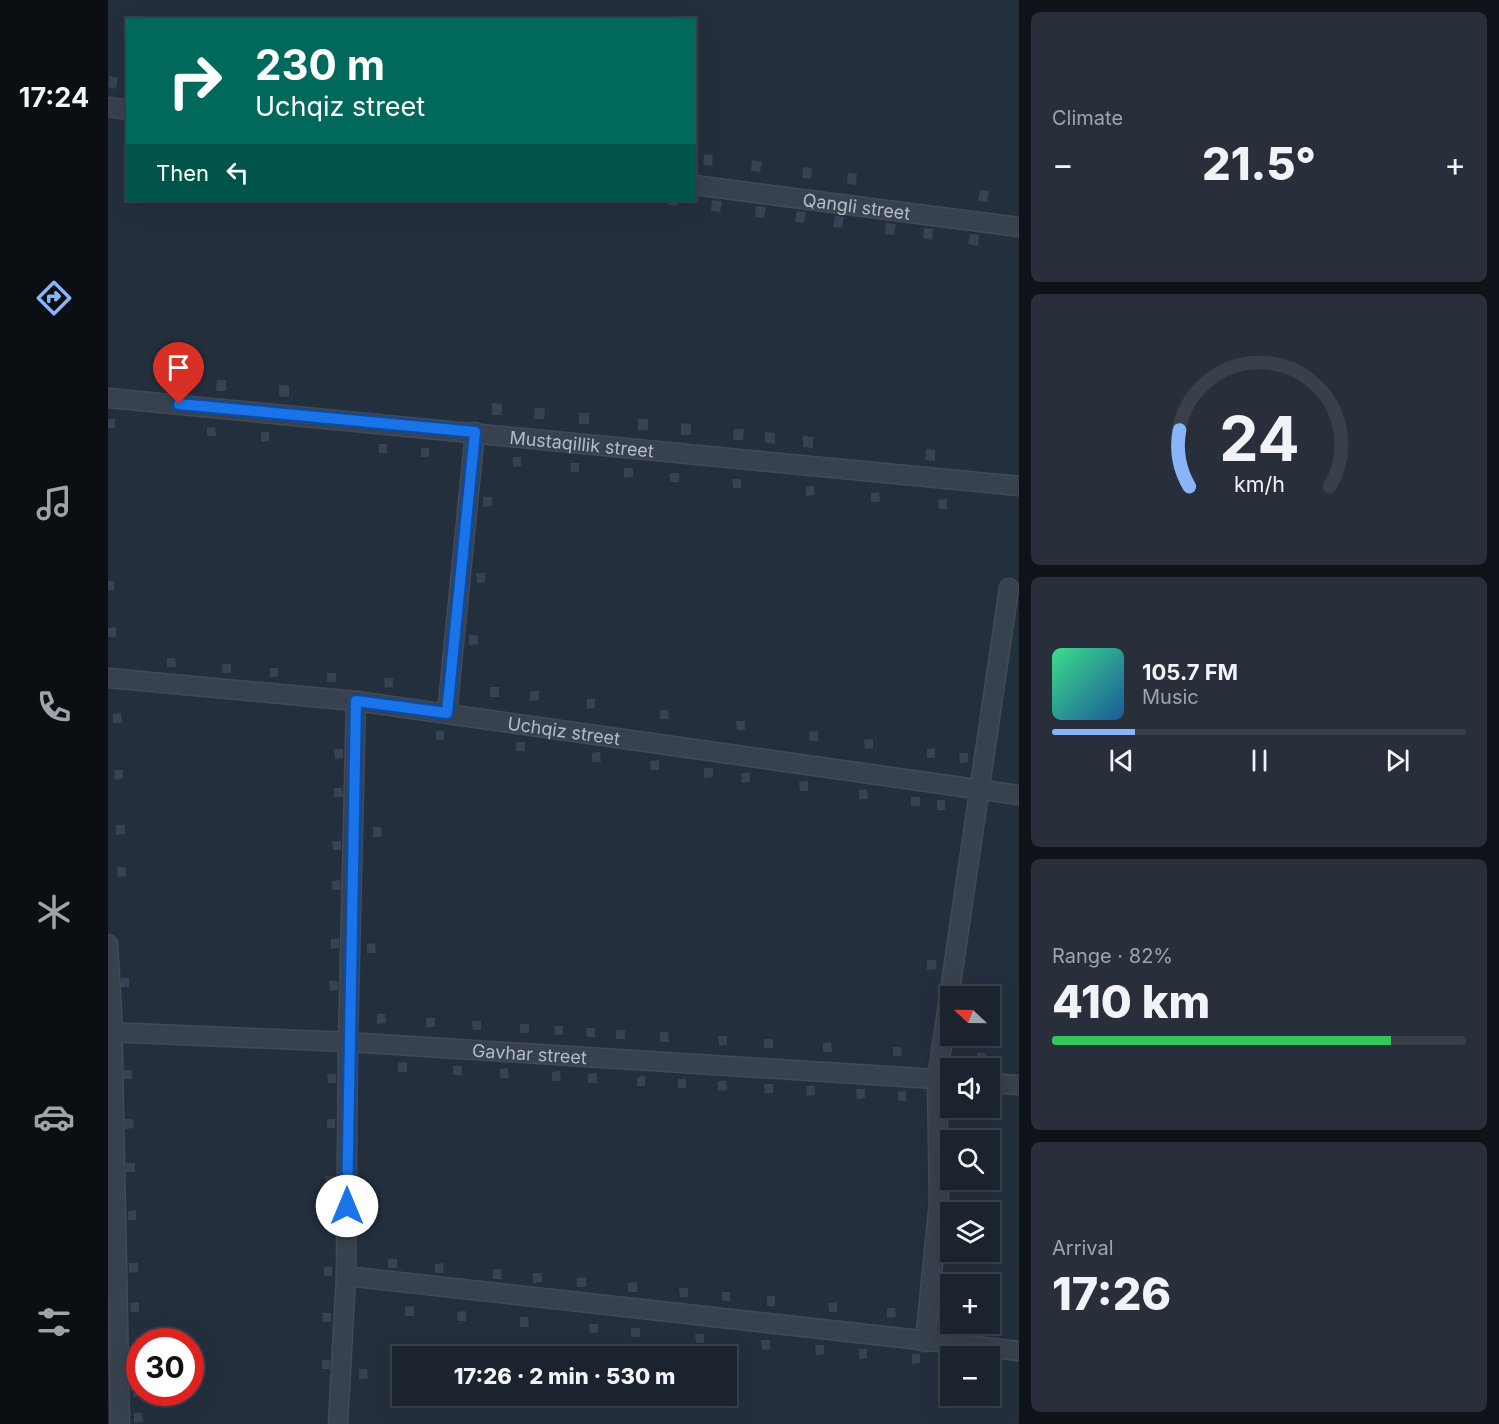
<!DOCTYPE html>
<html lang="en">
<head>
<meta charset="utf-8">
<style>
	body { margin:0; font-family:Inter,sans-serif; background:#282f3a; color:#f1f3f6; height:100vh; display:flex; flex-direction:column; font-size:22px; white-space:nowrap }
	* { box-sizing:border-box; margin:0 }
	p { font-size:20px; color:#a0a4aa }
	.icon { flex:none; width:33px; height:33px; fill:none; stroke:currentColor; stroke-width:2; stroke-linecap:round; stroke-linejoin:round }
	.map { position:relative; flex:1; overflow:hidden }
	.side { display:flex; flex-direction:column; gap:12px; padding:12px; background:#0f1319; width:480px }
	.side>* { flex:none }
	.banner { position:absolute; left:18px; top:18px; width:570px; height:183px; border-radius:0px; box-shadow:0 6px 24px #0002,0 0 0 2px #39404a; background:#00695c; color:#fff; overflow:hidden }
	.needle { width:39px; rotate:292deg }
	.buttons { position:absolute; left:832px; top:986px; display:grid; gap:12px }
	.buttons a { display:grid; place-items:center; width:60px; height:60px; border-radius:0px; background:#1b232e; box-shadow:0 6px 24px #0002,0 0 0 2px #39404a; font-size:30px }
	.speed { position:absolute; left:18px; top:1328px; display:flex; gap:12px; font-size:30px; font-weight:700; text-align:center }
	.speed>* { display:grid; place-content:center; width:78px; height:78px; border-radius:50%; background:#1b232e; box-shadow:0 6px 24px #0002,0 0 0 2px #39404a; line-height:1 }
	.speed .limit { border:9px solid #d22; background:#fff; color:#111 }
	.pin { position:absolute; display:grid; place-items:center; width:51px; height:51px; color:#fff; margin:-62px -26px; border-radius:50% 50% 50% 0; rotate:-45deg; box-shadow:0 0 6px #0007 }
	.pin .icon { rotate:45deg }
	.me { position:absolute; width:66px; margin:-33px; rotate:0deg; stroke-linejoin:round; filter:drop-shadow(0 0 4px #0008) }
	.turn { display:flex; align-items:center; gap:21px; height:126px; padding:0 30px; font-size:27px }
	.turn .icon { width:78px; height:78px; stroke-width:2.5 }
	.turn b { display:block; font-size:42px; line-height:51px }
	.then { display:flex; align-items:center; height:57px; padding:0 30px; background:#0003; gap:12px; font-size:22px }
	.big { font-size:45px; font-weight:800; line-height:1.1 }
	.side .card { flex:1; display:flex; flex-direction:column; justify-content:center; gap:9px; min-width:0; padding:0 21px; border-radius:9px; background:#282f3a }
	.side .dial { align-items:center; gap:0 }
	.dial svg { height:156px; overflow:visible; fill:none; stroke:#39404a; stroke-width:7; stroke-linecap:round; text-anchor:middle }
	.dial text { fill:#f1f3f6; stroke:none }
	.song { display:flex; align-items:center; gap:18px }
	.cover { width:72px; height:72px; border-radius:9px; background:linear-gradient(135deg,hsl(150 70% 55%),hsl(210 70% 35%)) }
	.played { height:6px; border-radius:3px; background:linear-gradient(90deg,#8ab4f8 20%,#39404a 20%) }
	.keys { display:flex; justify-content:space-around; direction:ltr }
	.heat { display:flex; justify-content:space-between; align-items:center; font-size:33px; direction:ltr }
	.charge { height:9px; border-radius:4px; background:linear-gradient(90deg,#34c759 82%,#39404a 0) }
	.trip { position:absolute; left:284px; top:1346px; width:345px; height:60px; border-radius:0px; background:#1b232e; box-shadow:0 6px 24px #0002,0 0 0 2px #39404a; font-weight:800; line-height:60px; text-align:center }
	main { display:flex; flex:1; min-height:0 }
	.tabs { display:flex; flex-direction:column; width:108px; justify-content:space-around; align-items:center; background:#0b0e12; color:#a0a4aa }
	.tabs .icon { width:42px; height:42px }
	.tabs .on { color:#8ab4f8 }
	.tabs b { font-size:27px; color:#f1f3f6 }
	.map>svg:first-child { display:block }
	.building { fill:#364354 }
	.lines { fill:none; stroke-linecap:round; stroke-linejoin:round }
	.minor-casing { stroke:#414a57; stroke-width:21 }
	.minor { stroke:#38414e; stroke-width:18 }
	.route-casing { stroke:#114b97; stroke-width:15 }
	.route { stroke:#1a73e8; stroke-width:10 }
	.labels { text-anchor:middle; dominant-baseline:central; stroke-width:6; stroke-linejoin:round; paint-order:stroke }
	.street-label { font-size:18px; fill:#b4bcc9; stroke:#1d2633 }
</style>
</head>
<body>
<main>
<nav class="tabs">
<b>17:24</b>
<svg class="icon on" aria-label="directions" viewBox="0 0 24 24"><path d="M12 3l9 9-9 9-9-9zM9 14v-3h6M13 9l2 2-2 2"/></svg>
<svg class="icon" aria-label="music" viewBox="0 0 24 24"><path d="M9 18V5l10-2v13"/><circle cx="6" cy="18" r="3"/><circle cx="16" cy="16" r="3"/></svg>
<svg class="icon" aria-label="phone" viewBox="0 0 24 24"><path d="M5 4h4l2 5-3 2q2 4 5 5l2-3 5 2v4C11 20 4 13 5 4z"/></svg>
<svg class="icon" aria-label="climate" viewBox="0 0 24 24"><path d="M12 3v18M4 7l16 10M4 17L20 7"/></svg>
<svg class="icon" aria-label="car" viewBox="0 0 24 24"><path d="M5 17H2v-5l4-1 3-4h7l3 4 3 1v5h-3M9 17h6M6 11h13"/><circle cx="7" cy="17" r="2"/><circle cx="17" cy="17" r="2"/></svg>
<svg class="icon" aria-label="filters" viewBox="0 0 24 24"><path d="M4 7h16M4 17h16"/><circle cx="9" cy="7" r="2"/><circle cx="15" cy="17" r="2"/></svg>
</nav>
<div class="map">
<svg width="911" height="1424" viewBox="0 0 911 1424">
	<rect width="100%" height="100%" fill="#242f3e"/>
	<g class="building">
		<path d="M1 76 10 78 8 89 0 87Z"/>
		<path d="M596 154 605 155 604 166 595 165Z"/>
		<path d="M644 160 654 162 652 172 643 171Z"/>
		<path d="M695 167 704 168 703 179 694 178Z"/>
		<path d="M740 173 749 174 748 185 739 184Z"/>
		<path d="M872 190 881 191 879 202 870 201Z"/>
		<path d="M560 200H570L569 206 560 205Z"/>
		<path d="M604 200 614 201 612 212 603 211Z"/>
		<path d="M648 206 658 207 656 218 647 217Z"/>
		<path d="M689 211 698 212 696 223 687 222Z"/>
		<path d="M727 216 736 217 734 228 725 227Z"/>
		<path d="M778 223 788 224 786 235 777 234Z"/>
		<path d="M816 228 825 229 824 240 815 238Z"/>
		<path d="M862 234 871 235 870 246 860 244Z"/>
		<path d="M109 380H118V391H108Z"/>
		<path d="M171 385 181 386V397L171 396Z"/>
		<path d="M384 403 394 404V415H384Z"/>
		<path d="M427 408H437L436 419H426Z"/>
		<rect x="471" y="413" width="10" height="11"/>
		<rect x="0" y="419" width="7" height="9"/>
		<rect x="530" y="419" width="10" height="11"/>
		<path d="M573 423 583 424V435H573Z"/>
		<path d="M99 427H107L108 436H99Z"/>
		<path d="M626 429H636L635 440H625Z"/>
		<path d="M153 432H161V441L153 442Z"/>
		<path d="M657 432 667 433V444L657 443Z"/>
		<path d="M695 436 705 437V448L695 447Z"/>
		<rect x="271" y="444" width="8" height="9"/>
		<rect x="313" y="448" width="8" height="9"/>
		<path d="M818 449 827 450V461L817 460Z"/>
		<path d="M405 457H413V466L405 467Z"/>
		<path d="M462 463H471V472H463Z"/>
		<path d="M516 468H525V477L516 478Z"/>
		<rect x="562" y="473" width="9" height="9"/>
		<path d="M624 479H633V488H625Z"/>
		<path d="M698 486H706L707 495 698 496Z"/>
		<path d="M771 492 772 502H763V493Z"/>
		<path d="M375 497H384V506L375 507Z"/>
		<path d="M839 499V509H831L830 500Z"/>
		<path d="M368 573H377V582L369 583Z"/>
		<rect x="0" y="581" width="6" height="9"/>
		<path d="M8 627V637H0V628Z"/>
		<path d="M361 635H370V644L361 645Z"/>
		<path d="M59 658H67L68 667H59Z"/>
		<path d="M114 664H123V673H115Z"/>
		<rect x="162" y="668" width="8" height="9"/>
		<rect x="219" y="673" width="9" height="9"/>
		<path d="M276 678H285V687L277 688Z"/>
		<rect x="382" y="687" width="9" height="10"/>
		<path d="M422 691H431V700L422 701Z"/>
		<path d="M479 699H487V708L479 709Z"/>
		<path d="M552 710H560L561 719H552Z"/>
		<path d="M13 713 14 723H5V714Z"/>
		<path d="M628 721H637V730H629Z"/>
		<rect x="328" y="731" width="8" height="9"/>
		<path d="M710 731V741H702L701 732Z"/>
		<path d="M765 739V749H757L756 740Z"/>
		<rect x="408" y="742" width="9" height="9"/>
		<path d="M827 748V758H819V749Z"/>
		<path d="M226 749H235V758L227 759Z"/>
		<path d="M492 752 493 762H484V753Z"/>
		<path d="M851 753H860V762L852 763Z"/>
		<path d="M551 760V770H543L542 761Z"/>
		<path d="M596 768H605V777L596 778Z"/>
		<path d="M6 770H15V779L7 780Z"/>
		<path d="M633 773H642V782L634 783Z"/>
		<path d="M700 781V791H692L691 782Z"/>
		<path d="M226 788H234L235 797H226Z"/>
		<path d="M759 789 760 799H751V790Z"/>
		<rect x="803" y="797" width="9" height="9"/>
		<rect x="829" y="800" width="8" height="10"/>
		<path d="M8 825H17V834L8 835Z"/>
		<path d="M265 827H273L274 837H265Z"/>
		<path d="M224 841H233V850H225Z"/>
		<path d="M9 867H18V876L10 877Z"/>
		<path d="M232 880 233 890H224V881Z"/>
		<path d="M223 939H231V948L223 949Z"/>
		<path d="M267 943 268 953H259V944Z"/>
		<path d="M819 960H828V969L819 970Z"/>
		<rect x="13" y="978" width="8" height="9"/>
		<path d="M221 981H230V990L222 991Z"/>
		<path d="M269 1014H277L278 1023 269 1024Z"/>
		<rect x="318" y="1018" width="9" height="9"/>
		<path d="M364 1021H373V1030H365Z"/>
		<rect x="412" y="1024" width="9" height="9"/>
		<path d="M446 1026H455V1035H447Z"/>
		<path d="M478 1028H487V1037H479Z"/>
		<rect x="508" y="1030" width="9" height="9"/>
		<path d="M552 1032H560L561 1042H552Z"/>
		<path d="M610 1036H619V1045L611 1046Z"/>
		<rect x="656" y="1039" width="9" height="9"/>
		<path d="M723 1042 724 1052H715V1043Z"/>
		<path d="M785 1047H793L794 1056H785Z"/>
		<rect x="869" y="1053" width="9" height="9"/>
		<path d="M299 1062V1072H290V1063Z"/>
		<rect x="345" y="1066" width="9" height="9"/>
		<path d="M400 1068 401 1078H392V1069Z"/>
		<path d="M15 1070H24V1079H16Z"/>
		<path d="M452 1071 453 1081H444V1072Z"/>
		<path d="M489 1073V1083H480V1074Z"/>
		<path d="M219 1074H228V1083H220Z"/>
		<path d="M537 1076V1086H529V1077Z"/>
		<rect x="570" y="1079" width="8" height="9"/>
		<path d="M610 1081H618L619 1090 610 1091Z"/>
		<path d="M656 1084H665V1093H657Z"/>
		<path d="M698 1086H707V1095L699 1096Z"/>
		<path d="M748 1089H757V1098L749 1099Z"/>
		<path d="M798 1091V1101H790V1092Z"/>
		<path d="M882 1100H888V1109H880Z"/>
		<path d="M17 1119H25L26 1128 17 1129Z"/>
		<rect x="219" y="1119" width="8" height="9"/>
		<rect x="18" y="1163" width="9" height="9"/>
		<path d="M217 1176H226V1185L218 1186Z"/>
		<path d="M28 1210V1220H20V1211Z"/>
		<rect x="217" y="1220" width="8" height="9"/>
		<rect x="280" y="1259" width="9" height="9"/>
		<path d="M21 1263H30V1272L21 1273Z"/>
		<path d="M335 1263 336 1273H327V1264Z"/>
		<rect x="216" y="1267" width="8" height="9"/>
		<path d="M385 1269H393L394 1279H385Z"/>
		<path d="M425 1273H434V1282L425 1283Z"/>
		<path d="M478 1277V1287H469V1278Z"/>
		<path d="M529 1282V1292H520V1283Z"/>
		<path d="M571 1288H580V1297H572Z"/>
		<rect x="614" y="1292" width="8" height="9"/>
		<rect x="659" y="1296" width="8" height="10"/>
		<path d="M31 1302V1312H23L22 1303Z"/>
		<path d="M729 1302V1312H721L720 1303Z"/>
		<path d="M306 1306V1316H297V1307Z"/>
		<path d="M779 1308H787L788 1317 779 1318Z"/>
		<path d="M358 1311V1321H350L349 1312Z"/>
		<path d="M214 1313H223V1322H215Z"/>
		<path d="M412 1317H420L421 1327H412Z"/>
		<path d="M481 1324H490V1333H482Z"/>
		<rect x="523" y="1328" width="9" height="9"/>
		<path d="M587 1334H596V1343H588Z"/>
		<path d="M653 1340H662V1349L654 1350Z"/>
		<rect x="24" y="1345" width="8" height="9"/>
		<path d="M707 1345H716V1354L708 1355Z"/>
		<path d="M751 1349H759V1358L751 1359Z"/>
		<path d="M804 1354H812V1363L804 1364Z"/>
		<rect x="214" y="1360" width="8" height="9"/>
		<path d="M251 1369H259L260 1378 251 1379Z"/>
		<path d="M25 1387H32L34 1396 25 1397Z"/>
		<path d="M26 1413H34L35 1422 26 1423Z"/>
	</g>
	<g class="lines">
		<g class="minor-casing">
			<g id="minor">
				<path d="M0 107 20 110"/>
				<path id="s1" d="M586 185 911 227"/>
				<path id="s2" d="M0 398 911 486"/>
				<path id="s3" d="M0 678 248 701 911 795"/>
				<path d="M339 713 367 432"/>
				<path d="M0 944 4 1012 12 1424"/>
				<path id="s4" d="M0 1032 240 1042 843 1080"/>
				<path d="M882 1083 911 1085"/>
				<path d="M238 1276 911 1351"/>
				<path d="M817 1342 831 1202 829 1079 901 588"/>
				<path d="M230 1424 238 1276 240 1042 248 701"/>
			</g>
		</g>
		<use href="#minor" class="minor"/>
	</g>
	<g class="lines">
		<g class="route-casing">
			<path id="route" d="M71 404 367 432 339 713 248 701 239 1206"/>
		</g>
		<use href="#route" class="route"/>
	</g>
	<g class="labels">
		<g class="street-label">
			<text stroke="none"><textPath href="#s1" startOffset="164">Qangli street</textPath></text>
			<text stroke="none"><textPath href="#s2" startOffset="476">Mustaqillik street</textPath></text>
			<text stroke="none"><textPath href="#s3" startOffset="459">Uchqiz street</textPath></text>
			<text stroke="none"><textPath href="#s4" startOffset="422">Gavhar street</textPath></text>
		</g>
	</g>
</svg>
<div class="buttons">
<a><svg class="needle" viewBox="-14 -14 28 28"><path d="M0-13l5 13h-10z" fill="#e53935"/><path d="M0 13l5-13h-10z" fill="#a0a4aa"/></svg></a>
<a><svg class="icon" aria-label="sound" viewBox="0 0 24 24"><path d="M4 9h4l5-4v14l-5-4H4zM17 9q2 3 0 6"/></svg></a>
<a><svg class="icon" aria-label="search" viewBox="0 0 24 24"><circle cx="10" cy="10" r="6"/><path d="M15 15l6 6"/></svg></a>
<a><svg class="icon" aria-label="layers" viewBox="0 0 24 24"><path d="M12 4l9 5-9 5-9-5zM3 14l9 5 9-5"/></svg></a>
<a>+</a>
<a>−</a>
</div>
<div class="speed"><div class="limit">30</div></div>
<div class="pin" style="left:71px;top:404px;background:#d93025"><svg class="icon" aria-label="arrive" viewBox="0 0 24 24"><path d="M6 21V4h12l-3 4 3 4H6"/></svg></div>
<svg class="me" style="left:239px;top:1206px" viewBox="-20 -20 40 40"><circle r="19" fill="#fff"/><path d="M0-13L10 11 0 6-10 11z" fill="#1a73e8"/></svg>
<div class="trip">17:26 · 2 min · 530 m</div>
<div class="banner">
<div class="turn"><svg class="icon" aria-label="right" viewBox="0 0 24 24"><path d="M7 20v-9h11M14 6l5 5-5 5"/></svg><div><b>230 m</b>Uchqiz street</div></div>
<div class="then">Then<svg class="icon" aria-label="left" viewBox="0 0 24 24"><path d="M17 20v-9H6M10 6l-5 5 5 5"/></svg></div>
</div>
</div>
<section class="side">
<div class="card"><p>Climate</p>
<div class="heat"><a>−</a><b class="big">21.5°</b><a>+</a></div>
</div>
<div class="card dial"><svg viewBox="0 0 100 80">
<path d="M14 69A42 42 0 1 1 86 69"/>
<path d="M14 69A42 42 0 0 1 9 40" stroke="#8ab4f8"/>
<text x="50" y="56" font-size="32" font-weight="700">24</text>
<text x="50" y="72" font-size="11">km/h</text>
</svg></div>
<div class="card">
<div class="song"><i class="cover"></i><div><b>105.7 FM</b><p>Music</p></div></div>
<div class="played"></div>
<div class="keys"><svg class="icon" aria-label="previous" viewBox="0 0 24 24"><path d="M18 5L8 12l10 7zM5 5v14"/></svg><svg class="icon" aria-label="pause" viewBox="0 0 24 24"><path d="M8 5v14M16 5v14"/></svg><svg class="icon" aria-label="next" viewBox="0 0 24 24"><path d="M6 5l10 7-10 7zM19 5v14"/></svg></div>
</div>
<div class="card"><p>Range · 82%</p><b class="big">410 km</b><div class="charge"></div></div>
<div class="card"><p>Arrival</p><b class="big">17:26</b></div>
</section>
</main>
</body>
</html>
